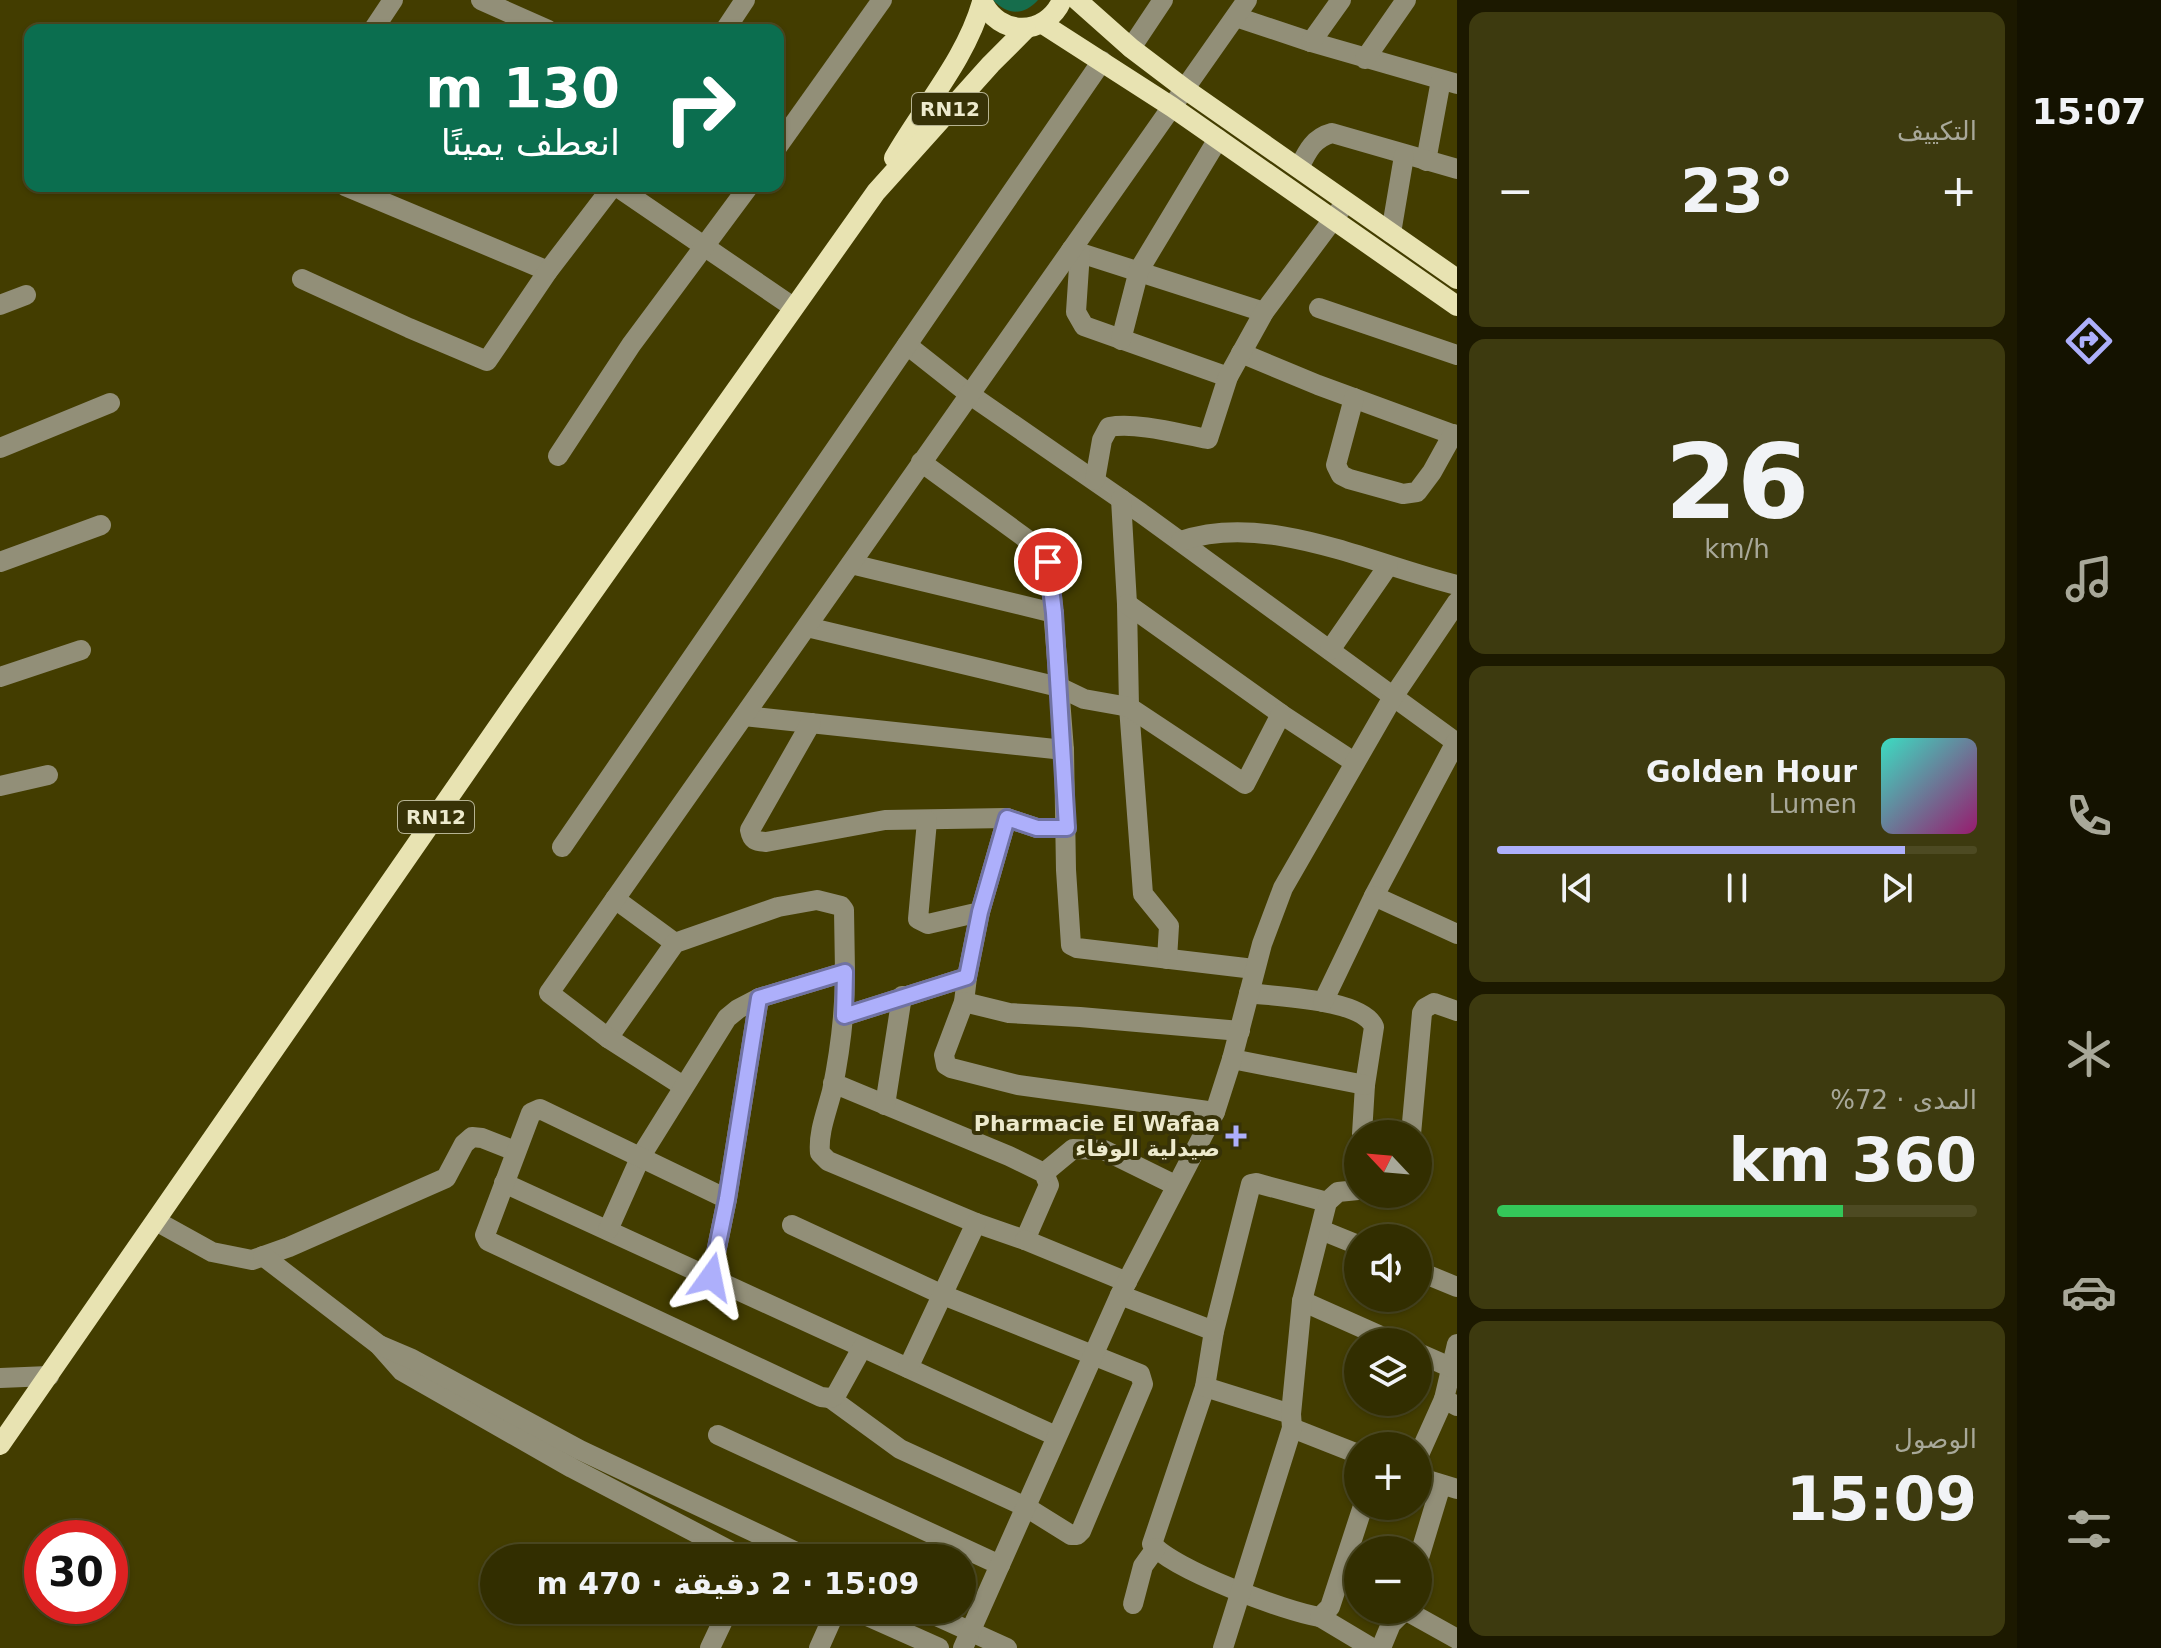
<!DOCTYPE html>
<html lang="ar">
<head>
<meta charset="utf-8">
<style>
	body { margin:0; font-family:"DejaVu Sans",Vazirmatn,sans-serif; background:#3d3a0f; color:#f1f3f6; direction:rtl; height:100vh; display:flex; flex-direction:column; font-size:30px; white-space:nowrap }
	* { box-sizing:border-box; margin:0 }
	p { font-size:26px; color:#a8a899 }
	.icon { flex:none; width:44px; height:44px; fill:none; stroke:currentColor; stroke-width:2; stroke-linecap:round; stroke-linejoin:round }
	.map { position:relative; flex:1; overflow:hidden; direction:ltr }
	.side { display:flex; flex-direction:column; gap:12px; padding:12px; background:#1c1900; width:560px }
	.side>* { flex:none }
	.hud { position:absolute; left:24px; top:24px; width:760px; height:168px; border-radius:16px; box-shadow:0 2px 6px #0004,0 0 0 2px #4d4a22; direction:rtl; background:#0b6e4f; color:#fff; overflow:hidden }
	.needle { width:52px; rotate:296deg }
	.buttons { position:absolute; left:1344px; top:1120px; display:grid; gap:16px }
	.buttons a { display:grid; place-items:center; width:88px; height:88px; border-radius:50%; background:#322e00; box-shadow:0 2px 6px #0004,0 0 0 2px #4d4a22; font-size:40px }
	.speed { position:absolute; left:24px; top:1520px; display:flex; gap:16px; font-size:40px; font-weight:700; text-align:center }
	.speed>* { display:grid; place-content:center; width:104px; height:104px; border-radius:50%; background:#322e00; box-shadow:0 2px 6px #0004,0 0 0 2px #4d4a22; line-height:1 }
	.speed .limit { border:12px solid #d22; background:#fff; color:#111 }
	.pin { position:absolute; display:grid; place-items:center; width:68px; height:68px; color:#fff; margin:-34px; border:4px solid #fff; border-radius:50%; box-shadow:0 2px 8px #0007 }
	.me { position:absolute; width:88px; margin:-44px; rotate:12deg; stroke-linejoin:round; filter:drop-shadow(0 0 6px #0008) }
	.turn { display:flex; align-items:center; gap:28px; height:168px; padding:0 32px; font-size:36px }
	.turn .icon { width:104px; height:104px; stroke-width:2.5 }
	.turn b { display:block; font-size:56px; line-height:68px }
	.big { font-size:60px; font-weight:700; line-height:1.1 }
	.side .tile { flex:1; display:flex; flex-direction:column; justify-content:center; gap:12px; min-width:0; padding:0 28px; border-radius:16px; background:#3d3a0f }
	.side .dial { align-items:center; gap:0 }
	.dial b { font-size:104px; line-height:1 }
	.song { display:flex; align-items:center; gap:24px }
	.cover { width:96px; height:96px; border-radius:12px; background:linear-gradient(135deg,hsl(170 70% 55%),hsl(320 70% 35%)) }
	.played { height:8px; border-radius:4px; background:linear-gradient(90deg,#adaffb 85%,#4d4a22 85%) }
	.keys { display:flex; justify-content:space-around; direction:ltr }
	.heat { display:flex; justify-content:space-between; align-items:center; font-size:44px; direction:ltr }
	.charge { height:12px; border-radius:6px; background:linear-gradient(90deg,#34c759 72%,#4d4a22 0) }
	.trip { position:absolute; left:480px; top:1544px; width:496px; height:80px; border-radius:40px; background:#322e00; box-shadow:0 2px 6px #0004,0 0 0 2px #4d4a22; font-weight:700; line-height:80px; text-align:center; direction:rtl }
	main { display:flex; flex:1; min-height:0 }
	.tab-bar { display:flex; flex-direction:column; width:144px; justify-content:space-around; align-items:center; background:#141200; color:#a8a899 }
	.tab-bar .icon { width:56px; height:56px }
	.tab-bar .current { color:#adaffb }
	.tab-bar b { font-size:36px; color:#f1f3f6 }
	.map>svg:first-child { display:block }
	.green { fill:#166d4c }
	.lines { fill:none; stroke-linecap:round; stroke-linejoin:round }
	.minor { stroke:#928f78; stroke-width:20 }
	.major { stroke:#e8e3b2; stroke-width:20 }
	.route-casing { stroke:#7072a3; stroke-width:20 }
	.route { stroke:#adaffb; stroke-width:14 }
	.poi-dot { fill:#adaffb; stroke:#373207; stroke-width:3 }
	.labels { text-anchor:middle; dominant-baseline:central; stroke-width:8; stroke-linejoin:round; paint-order:stroke }
	.shield { fill:#373207; stroke:#b6b392; stroke-width:2 }
	.shield-label { font-size:20px; font-weight:bold; fill:#edeacd }
	.poi-label { font-size:22px; font-weight:bold; fill:#edeacd; stroke:#373207; text-anchor:end }
</style>
</head>
<body>
<main>
<nav class="tab-bar">
<b>15:07</b>
<svg class="icon current" aria-label="directions" viewBox="0 0 24 24"><path d="M12 3l9 9-9 9-9-9zM9 14v-3h6M13 9l2 2-2 2"/></svg>
<svg class="icon" aria-label="music" viewBox="0 0 24 24"><path d="M9 18V5l10-2v13"/><circle cx="6" cy="18" r="3"/><circle cx="16" cy="16" r="3"/></svg>
<svg class="icon" aria-label="phone" viewBox="0 0 24 24"><path d="M5 4h4l2 5-3 2q2 4 5 5l2-3 5 2v4C11 20 4 13 5 4z"/></svg>
<svg class="icon" aria-label="climate" viewBox="0 0 24 24"><path d="M12 3v18M4 7l16 10M4 17L20 7"/></svg>
<svg class="icon" aria-label="car" viewBox="0 0 24 24"><path d="M5 17H2v-5l4-1 3-4h7l3 4 3 1v5h-3M9 17h6M6 11h13"/><circle cx="7" cy="17" r="2"/><circle cx="17" cy="17" r="2"/></svg>
<svg class="icon" aria-label="filters" viewBox="0 0 24 24"><path d="M4 7h16M4 17h16"/><circle cx="9" cy="7" r="2"/><circle cx="15" cy="17" r="2"/></svg>
</nav>
<section class="side">
<div class="tile"><p>التكييف</p>
<div class="heat"><a>−</a><b class="big">23°</b><a>+</a></div>
</div>
<div class="tile dial"><b>26</b><p>km/h</p></div>
<div class="tile">
<div class="song"><i class="cover"></i><div><b>Golden Hour</b><p>Lumen</p></div></div>
<div class="played"></div>
<div class="keys"><svg class="icon" aria-label="previous" viewBox="0 0 24 24"><path d="M18 5L8 12l10 7zM5 5v14"/></svg><svg class="icon" aria-label="pause" viewBox="0 0 24 24"><path d="M8 5v14M16 5v14"/></svg><svg class="icon" aria-label="next" viewBox="0 0 24 24"><path d="M6 5l10 7-10 7zM19 5v14"/></svg></div>
</div>
<div class="tile"><p>المدى · 72%</p><b class="big">360 km</b><div class="charge"></div></div>
<div class="tile"><p>الوصول</p><b class="big">15:09</b></div>
</section>
<div class="map">
<svg width="1457" height="1648" viewBox="0 0 1457 1648">
	<rect width="100%" height="100%" fill="#433d00"/>
	<path class="green" d="M993 0H1038C1024 16 1007 15 993 0Z"/>
	<g class="lines">
		<g class="minor">
			<path d="M481 0 548 30"/>
			<path d="M1236 17 1311 42 1457 84"/>
			<path d="M373 30 393 0"/>
			<path d="M725 30 745 0"/>
			<path d="M1311 42 1341 0"/>
			<path d="M1131 48 1163 0"/>
			<path d="M1365 59 1406 0"/>
			<path d="M778 146 882 0"/>
			<path d="M1426 161 1441 80"/>
			<path d="M1299 168C1307 152 1313 138 1332 133L1457 169"/>
			<path d="M345 186 548 271"/>
			<path d="M616 186 793 307"/>
			<path d="M1391 233 1404 156"/>
			<path d="M1071 250 1264 312"/>
			<path d="M1080 252 1076 312 1084 326 1228 377"/>
			<path d="M302 279 409 328 487 361 548 271 613 186"/>
			<path d="M0 305 26 295"/>
			<path d="M1319 308 1457 355"/>
			<path d="M1121 340 1139 270 1218 139"/>
			<path d="M907 345 969 394 1141 513 1457 743"/>
			<path d="M1241 353 1318 385 1457 436"/>
			<path d="M1354 398 1336 465 1341 475 1349 479 1403 494 1417 492 1432 472 1453 434"/>
			<path d="M0 448 110 403"/>
			<path d="M558 456 631 345 749 186"/>
			<path d="M921 462 1028 540 1044 555 1050 570 1064 750 1066 870 1071 945 1077 948 1254 969"/>
			<path d="M1095 480 1102 440 1109 427C1137 422 1180 434 1208 439L1228 377 1264 312 1343 206"/>
			<path d="M1121 499 1127 604 1129 707 1143 894 1169 926 1167 959"/>
			<path d="M1181 541C1267 511 1373 565 1457 585"/>
			<path d="M0 562 101 525"/>
			<path d="M851 564 1054 613"/>
			<path d="M1127 604 1281 714 1354 762"/>
			<path d="M807 627 1059 687 1084 699 1129 707 1245 784 1281 714"/>
			<path d="M1330 650 1388 566"/>
			<path d="M0 677 81 650"/>
			<path d="M744 716 1064 750"/>
			<path d="M811 723 750 830C752 841 756 841 766 842L885 820 1007 818 1037 828H1067"/>
			<path d="M0 786 48 775"/>
			<path d="M927 821 918 919 928 924 980 912"/>
			<path d="M562 847 1102 61"/>
			<path d="M1374 896 1456 742"/>
			<path d="M615 899 675 943"/>
			<path d="M967 977 964 1002 944 1055 946 1065 951 1068 1018 1085 1215 1112"/>
			<path d="M1249 993C1278 997 1363 999 1374 1027L1365 1085 1362 1134"/>
			<path d="M964 1002 1009 1013 1080 1017 1240 1031"/>
			<path d="M1323 1002 1374 896 1457 934"/>
			<path d="M844 1016 967 977 980 912 1007 818"/>
			<path d="M608 1038 675 943 778 907 817 900 841 906 844 910 845 972 759 998"/>
			<path d="M1232 1059 1365 1085"/>
			<path d="M833 1083 1009 1156 1044 1173 1049 1185 1025 1240 976 1223 828 1161 820 1153C818 1132 827 1111 832 1091 840 1052 845 1012 845 972"/>
			<path d="M683 1086 608 1038 549 993 1247 0"/>
			<path d="M885 1105 902 996"/>
			<path d="M1411 1134 1422 1013 1425 1008 1434 1003 1457 1011"/>
			<path d="M1044 1173 1073 1149 1104 1150 1175 1185"/>
			<path d="M504 1183 1056 1436"/>
			<path d="M1391 1194H1393"/>
			<path d="M1327 1202 1256 1183 1251 1184 1214 1331 1205 1387 1152 1544C1172 1569 1286 1612 1320 1617L1330 1607 1363 1506"/>
			<path d="M156 1221 212 1252 252 1260 289 1247 446 1178 464 1144 472 1137 482 1138 515 1151"/>
			<path d="M792 1225 943 1295 1140 1374 1143 1384 1081 1531 1077 1535H1071L1026 1507 900 1449 830 1398"/>
			<path d="M608 1230 641 1156 727 1018 738 1009 759 998 727 1199"/>
			<path d="M1321 1230 1358 1245"/>
			<path d="M1025 1240 1127 1282"/>
			<path d="M263 1256 379 1345 402 1371 572 1468 744 1558"/>
			<path d="M1418 1271 1457 1287"/>
			<path d="M711 1277 727 1199 540 1109 531 1113 485 1235 488 1241 821 1397 830 1398 836 1395 862 1348"/>
			<path d="M1120 1295 1214 1331"/>
			<path d="M1302 1301 1394 1342"/>
			<path d="M1457 1344 1444 1399 1457 1406"/>
			<path d="M379 1345 412 1359 580 1450 809 1558"/>
			<path d="M1418 1353 1450 1367"/>
			<path d="M908 1368 976 1223"/>
			<path d="M0 1378 49 1376"/>
			<path d="M1205 1387 1291 1414"/>
			<path d="M1292 1428 1358 1454"/>
			<path d="M718 1435 1000 1565"/>
			<path d="M1418 1457 1444 1399"/>
			<path d="M1418 1477 1457 1489"/>
			<path d="M1418 1561 1441 1485"/>
			<path d="M1133 1604 1143 1566 1156 1548"/>
			<path d="M854 1610 939 1648"/>
			<path d="M923 1610 1007 1648"/>
			<path d="M1405 1610 1457 1639"/>
			<path d="M1320 1617 1372 1648"/>
			<path d="M710 1648 728 1610"/>
			<path d="M819 1648 836 1610"/>
			<path d="M963 1648 1120 1295 1215 1112 1232 1059 1262 944 1283 888 1393 697 1457 602"/>
			<path d="M1223 1648 1292 1428 1291 1414 1302 1301 1327 1202 1338 1192 1358 1190"/>
			<path d="M1381 1648 1391 1624 1405 1610"/>
		</g>
		<g class="major">
			<path d="M982 0C998 37 1046 37 1062 0"/>
			<path d="M1077 0 1131 48 1185 89 1457 279"/>
			<path d="M1043 24 1172 107 1457 306"/>
			<path d="M894 158C923 107 966 59 982 2"/>
			<path d="M0 1445 515 702 876 192 991 64 1026 29"/>
		</g>
	</g>
	<g class="lines">
		<g class="route-casing">
			<path id="route" d="M711 1277 727 1199 759 998 845 972 844 1016 967 977 980 912 1007 818 1037 828H1067L1054 613 1048 562"/>
		</g>
		<use href="#route" class="route"/>
	</g>
	<path class="poi-dot" d="M1232 1124h8v8h8v8h-8v8h-8v-8h-8v-8h8z"/>
	<g class="labels">
		<g class="shield">
			<rect x="912" y="93" width="76" height="32" rx="6"/>
			<rect x="398" y="801" width="76" height="32" rx="6"/>
		</g>
		<g class="shield-label">
			<text x="950" y="109">RN12</text>
			<text x="436" y="817">RN12</text>
		</g>
		<g class="poi-label">
			<text x="1220" y="1123">Pharmacie El Wafaa<tspan x="1220" dy="25">صيدلية الوفاء</tspan></text>
		</g>
	</g>
</svg>
<div class="buttons">
<a><svg class="needle" viewBox="-14 -14 28 28"><path d="M0-13l5 13h-10z" fill="#e53935"/><path d="M0 13l5-13h-10z" fill="#a8a899"/></svg></a>
<a><svg class="icon" aria-label="sound" viewBox="0 0 24 24"><path d="M4 9h4l5-4v14l-5-4H4zM17 9q2 3 0 6"/></svg></a>
<a><svg class="icon" aria-label="layers" viewBox="0 0 24 24"><path d="M12 4l9 5-9 5-9-5zM3 14l9 5 9-5"/></svg></a>
<a>+</a>
<a>−</a>
</div>
<div class="speed"><div class="limit">30</div></div>
<div class="pin" style="left:1048px;top:562px;background:#d93025"><svg class="icon" aria-label="arrive" viewBox="0 0 24 24"><path d="M6 21V4h12l-3 4 3 4H6"/></svg></div>
<svg class="me" style="left:711px;top:1277px" viewBox="-20 -20 40 40"><path d="M0-17L14 15 0 8-14 15z" fill="#adaffb" stroke="#fff" stroke-width="4"/></svg>
<div class="trip">15:09 · 2 دقيقة · 470 m</div>
<div class="hud">
<div class="turn"><svg class="icon" aria-label="right" viewBox="0 0 24 24"><path d="M7 20v-9h11M14 6l5 5-5 5"/></svg><div><b>130 m</b>انعطف يمينًا</div></div>
</div>
</div>
</main>
</body>
</html>
